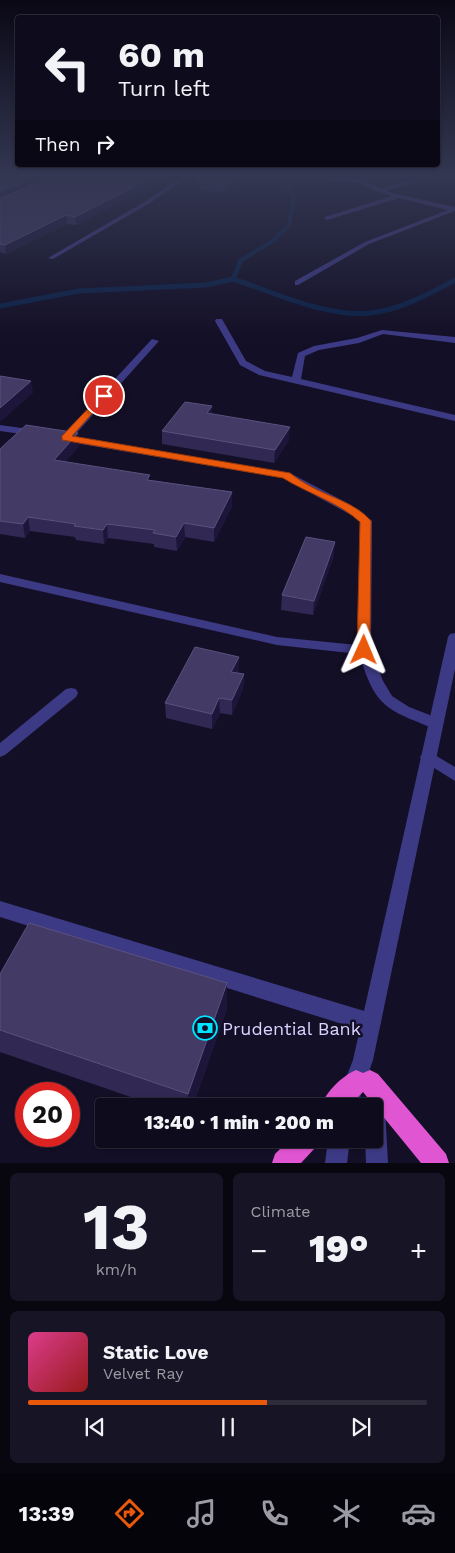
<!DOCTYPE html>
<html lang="en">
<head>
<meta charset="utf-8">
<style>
	body { margin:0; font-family:"Work Sans",sans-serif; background:#171425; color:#f1f3f6; height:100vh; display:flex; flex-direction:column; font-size:19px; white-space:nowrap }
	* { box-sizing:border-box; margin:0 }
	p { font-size:16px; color:#9b9ba3 }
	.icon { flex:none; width:28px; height:28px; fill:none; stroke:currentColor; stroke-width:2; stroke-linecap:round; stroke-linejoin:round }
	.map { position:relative; height:1163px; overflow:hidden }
	.side { display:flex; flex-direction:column; gap:10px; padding:10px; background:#08060f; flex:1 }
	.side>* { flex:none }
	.guide { position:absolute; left:15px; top:15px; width:425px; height:152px; border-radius:5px; box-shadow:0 1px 4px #0004,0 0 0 1px #2e2b3b; background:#0e0b1c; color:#f1f3f6; overflow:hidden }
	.speed { position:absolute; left:15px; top:1082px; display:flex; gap:10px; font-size:25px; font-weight:700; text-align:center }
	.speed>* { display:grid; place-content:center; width:65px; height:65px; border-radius:50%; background:#0e0b1c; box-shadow:0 1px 4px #0004,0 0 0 1px #2e2b3b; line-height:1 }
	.speed .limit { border:8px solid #d22; background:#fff; color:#111 }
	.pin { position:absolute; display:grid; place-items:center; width:42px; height:42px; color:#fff; margin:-21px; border:2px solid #fff; border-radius:50%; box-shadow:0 1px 5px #0007 }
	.me { position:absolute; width:55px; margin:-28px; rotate:1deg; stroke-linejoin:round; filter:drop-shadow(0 0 4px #0008) }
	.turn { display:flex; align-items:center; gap:18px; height:105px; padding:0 20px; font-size:22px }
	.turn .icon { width:65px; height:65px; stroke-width:2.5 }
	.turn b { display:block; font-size:35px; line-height:42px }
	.then { display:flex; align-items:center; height:48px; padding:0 20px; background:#0003; gap:10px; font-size:19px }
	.big { font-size:38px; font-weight:800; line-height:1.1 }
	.side .tile { flex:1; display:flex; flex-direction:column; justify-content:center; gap:8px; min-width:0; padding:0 18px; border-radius:8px; background:#171425 }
	.side .dial { align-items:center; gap:0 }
	.dial b { font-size:65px; line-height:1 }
	.song { display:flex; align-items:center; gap:15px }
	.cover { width:60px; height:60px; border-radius:8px; background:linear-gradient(135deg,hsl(330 70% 55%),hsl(0 70% 35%)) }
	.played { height:5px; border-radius:2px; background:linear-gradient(90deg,#ea580c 60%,#2e2b3b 60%) }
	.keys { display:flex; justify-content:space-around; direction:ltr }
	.heat { display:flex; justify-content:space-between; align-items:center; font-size:28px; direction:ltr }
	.side .tiles { flex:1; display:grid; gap:10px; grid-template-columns:1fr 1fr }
	.tile:last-child { grid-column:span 2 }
	.trip { position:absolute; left:95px; top:1098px; width:288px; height:50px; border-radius:5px; background:#0e0b1c; box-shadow:0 1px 4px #0004,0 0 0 1px #2e2b3b; font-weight:800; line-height:50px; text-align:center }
	.dock { display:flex; height:80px; justify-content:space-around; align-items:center; background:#06040b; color:#9b9ba3 }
	.dock .icon { width:35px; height:35px }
	.dock .on { color:#ea580c }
	.dock b { font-size:22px; color:#f1f3f6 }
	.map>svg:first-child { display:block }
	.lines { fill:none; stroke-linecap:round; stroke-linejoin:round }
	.stream-far1 { stroke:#0c2248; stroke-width:4 }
	.stream { stroke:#0c2248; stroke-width:5 }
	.service { fill:#3d3a85; fill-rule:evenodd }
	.minor { fill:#3d3a85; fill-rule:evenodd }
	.tertiary { fill:#3d3a85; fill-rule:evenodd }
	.trunk { fill:#e055d1; fill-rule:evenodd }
	.wall { fill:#312854 }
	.shaded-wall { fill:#1d163a }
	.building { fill:#433a66; stroke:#5a527e }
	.route { fill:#ea580c; stroke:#983908 }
	.labels { text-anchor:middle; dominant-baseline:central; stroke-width:5; stroke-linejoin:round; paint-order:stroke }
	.near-poi-label { font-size:18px; fill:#d9d4ff; stroke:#130f26; text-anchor:start }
</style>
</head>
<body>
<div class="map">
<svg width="455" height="1163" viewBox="0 0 455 1163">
	<rect width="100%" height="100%" fill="#130f26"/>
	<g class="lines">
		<path class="stream-far1" d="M240 261 274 240 289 225 294 198 284 176"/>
		<g class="stream">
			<path d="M233 279C273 292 327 318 370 313 400 310 429 294 455 280"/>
			<path d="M0 306 79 291 206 285 233 279 241 260"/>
		</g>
		<g class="service">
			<path d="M418 178 420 181 380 192 377 190Z"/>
			<path d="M216 319H222L246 361 265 371 292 377 298 353 314 346 357 338 382 330 455 337V343L383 334 359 343 319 350 305 356 301 379 455 415V421L259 375 240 365 215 321Z"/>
			<path d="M152 339 159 341 73 437 290 473 351 505 370 519 372 521 371 650 383 681 392 696 409 707 440 719 442 723 440 727C432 729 425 725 418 722 377 707 372 693 359 654L277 645 0 582V574L277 637 357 645 360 522 353 516 283 478 63 441 58 438 63 435Z"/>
			<path d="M0 425 36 430 41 433 36 436 0 431Z"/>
			<path d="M71 688 76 689 78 693 76 697 5 755 0 757V743L66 689Z"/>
			<path d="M428 751 455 767V781L423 761 420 757 423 753Z"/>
		</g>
		<g class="minor">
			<path d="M183 176H189L150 203 53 259 48 258 146 201Z"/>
			<path d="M307 176 356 179 385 176 366 182 392 193 455 207V211L369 244 298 285H295V281L365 242 448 210 399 198 327 220 325 219V217L392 196 375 191 359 183 337 182Z"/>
			<path d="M0 901 371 1013 378 1016 381 1023 378 1030 371 1033 0 917Z"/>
		</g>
		<g class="tertiary">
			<path d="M455 633V669L373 1060 357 1106H335L353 1060 448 637 450 634Z"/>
			<path d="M374 1098 382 1101 385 1109 388 1163H366L365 1139H374V1106H364L366 1101Z"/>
			<path d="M328 1139H350L347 1163H325Z"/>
		</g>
		<g class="trunk">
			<path d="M356 1070 363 1073 370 1070 378 1074 446 1154 449 1163H421L363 1092 349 1106H321C326 1092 342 1076 356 1070Z"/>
			<path d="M290 1139H318L315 1148 301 1163H272L275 1154Z"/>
		</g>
	</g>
	<g class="wall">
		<path d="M0 176H170L76 225 67 224 6 254 0 252Z"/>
		<path d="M194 176H257L225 193 202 190Z"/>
		<path d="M392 176H450L431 184 421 182 419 176 407 179Z"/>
		<path d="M212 406V414L289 440 274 463 162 444V431Z"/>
		<path d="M78 433 79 446 65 462 151 480 232 492V506L214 542 185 537 177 551 154 547V544L108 538 104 544 76 540 75 537 30 531 25 538 0 534V449Z"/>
		<path d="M334 555 313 615 281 610 282 595Z"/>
		<path d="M239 657V672L238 673 244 674 243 689 232 715 220 713 212 729 166 718 165 703Z"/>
		<path d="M0 974 227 1008 193 1106H157L0 1052Z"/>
	</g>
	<g class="shaded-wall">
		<path d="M39 176H59L0 200V191Z"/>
		<path d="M155 176H170L76 225 75 217Z"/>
		<path d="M242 176H257L225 193V185Z"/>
		<path d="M408 176H419L407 179Z"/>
		<path d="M432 176H450L431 184Z"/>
		<path d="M66 215 67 224 6 254 5 245Z"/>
		<path d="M31 381 33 393 0 422V408Z"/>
		<path d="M212 406V418L207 413Z"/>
		<path d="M290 427 289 440 274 463 275 450Z"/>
		<path d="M78 433 79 446 55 473 54 460Z"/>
		<path d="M232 492V506L214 542V528Z"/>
		<path d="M28 517 30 531 25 538 23 524Z"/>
		<path d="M184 523 185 537 177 551 176 537Z"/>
		<path d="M107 524 108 538 104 544 103 530Z"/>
		<path d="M335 542 334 555 313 615 314 601Z"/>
		<path d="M239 657V672L231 687V672Z"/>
		<path d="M244 674 243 689 232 715V700Z"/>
		<path d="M219 698 220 713 212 729V714Z"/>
		<path d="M227 983V1008L193 1106H189L188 1094Z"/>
	</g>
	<g class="building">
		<path d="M0 176H39L0 191Z"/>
		<path d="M56 176H155L75 217 66 215 5 245 0 244V198Z"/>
		<path d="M198 176H242L225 185 202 182Z"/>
		<path d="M0 376 31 381 0 408Z"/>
		<path d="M185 402 212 406 207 413 290 427 275 450 162 431Z"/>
		<path d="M26 425 78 433 54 460 150 475 147 480 232 492 214 528 184 523 176 537 153 533 155 530 107 524 103 530 74 526 76 524 28 517 23 524 0 521V449Z"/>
		<path d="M306 537 335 542 314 601 282 595Z"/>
		<path d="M195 647 239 657 231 672 244 674 232 700 219 698 212 714 165 703Z"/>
		<path d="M29 923 227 983 188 1094 0 1030V974Z"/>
	</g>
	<linearGradient id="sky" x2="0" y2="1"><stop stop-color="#0a0815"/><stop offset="0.52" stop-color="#333752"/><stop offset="1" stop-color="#333752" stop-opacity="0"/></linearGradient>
	<rect width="455" height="338" fill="url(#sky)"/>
	<path class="route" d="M101 395 108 396 72 436 290 473C296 478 303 482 310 486 329 497 356 503 371 521L370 650 368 653H359L357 650 360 522C340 503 307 493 283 478L62 440V436Z"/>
	<defs>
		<g id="bank-ring" transform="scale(1.25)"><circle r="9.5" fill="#130f26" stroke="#00e5ff" stroke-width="1.5"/><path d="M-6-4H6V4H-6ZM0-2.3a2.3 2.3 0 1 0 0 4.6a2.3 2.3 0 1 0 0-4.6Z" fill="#00e5ff"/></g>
	</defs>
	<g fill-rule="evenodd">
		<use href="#bank-ring" x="205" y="1028"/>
	</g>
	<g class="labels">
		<g class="near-poi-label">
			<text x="222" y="1028">Prudential Bank</text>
		</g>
	</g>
</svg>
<div class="speed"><div class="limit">20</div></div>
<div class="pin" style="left:104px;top:396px;background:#d93025"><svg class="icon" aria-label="arrive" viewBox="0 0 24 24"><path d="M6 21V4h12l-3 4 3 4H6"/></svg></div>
<svg class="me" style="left:364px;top:650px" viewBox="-20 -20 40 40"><path d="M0-17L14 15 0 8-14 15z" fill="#ea580c" stroke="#fff" stroke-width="4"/></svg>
<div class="trip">13:40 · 1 min · 200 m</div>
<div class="guide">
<div class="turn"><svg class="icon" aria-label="left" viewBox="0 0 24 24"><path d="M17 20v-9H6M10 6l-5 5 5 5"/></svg><div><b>60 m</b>Turn left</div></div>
<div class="then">Then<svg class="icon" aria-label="right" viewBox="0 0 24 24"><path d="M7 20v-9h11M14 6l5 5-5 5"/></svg></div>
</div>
</div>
<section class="side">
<div class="tiles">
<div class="tile dial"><b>13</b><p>km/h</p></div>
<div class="tile"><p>Climate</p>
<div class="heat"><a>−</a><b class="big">19°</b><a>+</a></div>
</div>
<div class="tile">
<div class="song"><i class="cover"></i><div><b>Static Love</b><p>Velvet Ray</p></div></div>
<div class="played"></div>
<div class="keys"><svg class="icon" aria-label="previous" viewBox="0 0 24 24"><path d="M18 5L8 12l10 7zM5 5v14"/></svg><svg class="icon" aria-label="pause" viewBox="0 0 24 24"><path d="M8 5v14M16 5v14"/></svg><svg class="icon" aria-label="next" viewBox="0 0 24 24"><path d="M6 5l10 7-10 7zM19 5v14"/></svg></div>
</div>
</div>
</section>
<nav class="dock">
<b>13:39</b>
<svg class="icon on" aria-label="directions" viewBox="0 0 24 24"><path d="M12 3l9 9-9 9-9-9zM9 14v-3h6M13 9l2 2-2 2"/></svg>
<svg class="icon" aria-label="music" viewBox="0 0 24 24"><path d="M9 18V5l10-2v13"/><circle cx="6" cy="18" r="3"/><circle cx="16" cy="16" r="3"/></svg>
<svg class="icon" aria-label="phone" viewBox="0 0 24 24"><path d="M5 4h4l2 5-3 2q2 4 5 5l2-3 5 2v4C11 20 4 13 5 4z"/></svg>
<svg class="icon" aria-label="climate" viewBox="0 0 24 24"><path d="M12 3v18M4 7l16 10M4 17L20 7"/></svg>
<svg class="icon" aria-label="car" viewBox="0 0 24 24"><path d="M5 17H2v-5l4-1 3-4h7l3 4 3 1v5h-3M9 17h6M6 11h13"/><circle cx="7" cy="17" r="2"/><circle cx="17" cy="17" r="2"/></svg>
</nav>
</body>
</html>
